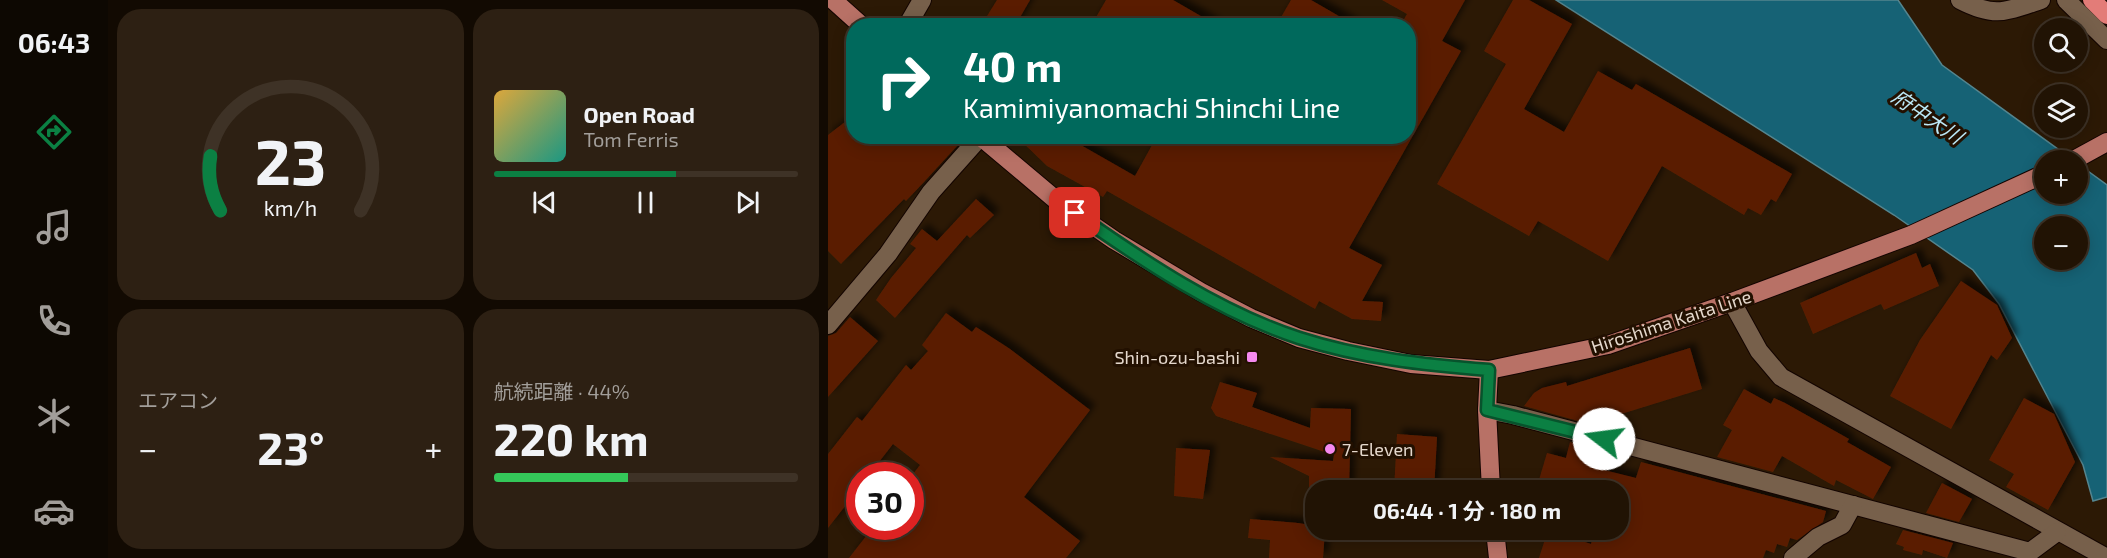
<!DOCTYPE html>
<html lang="ja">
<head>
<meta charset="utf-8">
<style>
	body { margin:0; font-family:"Exo 2","Noto Sans JP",sans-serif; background:#2d2013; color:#f1f3f6; height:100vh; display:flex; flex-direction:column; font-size:22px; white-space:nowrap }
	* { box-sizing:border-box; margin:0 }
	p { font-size:20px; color:#a29e9a }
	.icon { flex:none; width:33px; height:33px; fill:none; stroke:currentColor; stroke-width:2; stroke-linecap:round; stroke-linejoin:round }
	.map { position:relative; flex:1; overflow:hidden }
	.sheet { display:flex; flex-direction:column; gap:9px; padding:9px; background:#120a02; width:720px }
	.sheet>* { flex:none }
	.guide { position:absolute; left:18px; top:18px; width:570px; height:126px; border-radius:24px; box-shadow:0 3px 15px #0003,0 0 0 2px #3e3226; background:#00695c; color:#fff; overflow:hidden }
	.tools { position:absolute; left:1206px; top:18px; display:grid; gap:12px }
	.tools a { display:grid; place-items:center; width:54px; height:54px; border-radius:50%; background:#211304; box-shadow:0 3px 15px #0003,0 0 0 2px #3e3226; font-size:30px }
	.speed { position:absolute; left:18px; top:462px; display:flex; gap:12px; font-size:30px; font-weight:700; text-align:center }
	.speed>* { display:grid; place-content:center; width:78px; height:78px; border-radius:50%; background:#211304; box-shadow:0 3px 15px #0003,0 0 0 2px #3e3226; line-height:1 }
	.speed .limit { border:9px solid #d22; background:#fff; color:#111 }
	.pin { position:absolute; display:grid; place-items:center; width:51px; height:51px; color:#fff; margin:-26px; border-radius:12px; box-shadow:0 3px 9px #0006 }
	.me { position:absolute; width:66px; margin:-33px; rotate:285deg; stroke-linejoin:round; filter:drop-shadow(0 0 4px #0008) }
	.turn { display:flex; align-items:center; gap:21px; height:126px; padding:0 18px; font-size:27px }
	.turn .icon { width:78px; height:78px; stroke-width:2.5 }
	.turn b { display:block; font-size:42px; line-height:51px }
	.big { font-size:45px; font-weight:700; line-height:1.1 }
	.sheet .tile { flex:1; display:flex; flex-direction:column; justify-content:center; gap:9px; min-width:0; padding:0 21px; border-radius:24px; background:#2d2013 }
	.sheet .dial { align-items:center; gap:0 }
	.dial svg { height:156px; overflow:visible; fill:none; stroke:#3e3226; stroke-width:7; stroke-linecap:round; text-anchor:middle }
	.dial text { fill:#f1f3f6; stroke:none }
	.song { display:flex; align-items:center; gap:18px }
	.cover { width:72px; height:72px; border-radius:9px; background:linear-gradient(135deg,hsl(40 70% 55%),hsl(170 70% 35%)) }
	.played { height:6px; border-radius:3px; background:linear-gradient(90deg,#0b8043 60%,#3e3226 60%) }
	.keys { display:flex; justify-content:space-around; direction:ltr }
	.heat { display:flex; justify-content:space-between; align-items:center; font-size:33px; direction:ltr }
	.charge { height:9px; border-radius:4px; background:linear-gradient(90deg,#34c759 44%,#3e3226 0) }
	.sheet .tiles { flex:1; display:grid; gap:9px; grid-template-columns:repeat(2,1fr) }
	.trip { position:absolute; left:477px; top:480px; width:324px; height:60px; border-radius:24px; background:#211304; box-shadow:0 3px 15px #0003,0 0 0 2px #3e3226; font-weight:700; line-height:60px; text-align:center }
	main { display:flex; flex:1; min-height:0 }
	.tabs { display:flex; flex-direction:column; width:108px; justify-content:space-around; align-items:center; background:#0d0802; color:#a29e9a }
	.tabs .icon { width:42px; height:42px }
	.tabs .on { color:#0b8043 }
	.tabs b { font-size:27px; color:#f1f3f6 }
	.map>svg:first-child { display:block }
	.water { fill:#166275; stroke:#54858f; stroke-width:1.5; fill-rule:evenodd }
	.building { fill:#5a1f04; filter:url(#shadow) }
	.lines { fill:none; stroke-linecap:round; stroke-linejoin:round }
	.minor-casing { stroke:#130400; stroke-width:20 }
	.major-casing { stroke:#130400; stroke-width:20 }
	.highway-casing { stroke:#130400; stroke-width:20 }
	.minor { stroke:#77604b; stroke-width:18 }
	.major { stroke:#b87166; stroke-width:18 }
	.highway { stroke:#e37c78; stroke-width:18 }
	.route-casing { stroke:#07532c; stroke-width:15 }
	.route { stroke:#0b8043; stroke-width:10 }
	.poi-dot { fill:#f589ef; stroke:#221000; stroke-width:2 }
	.labels { text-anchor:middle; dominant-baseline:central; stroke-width:6; stroke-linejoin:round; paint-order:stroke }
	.street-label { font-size:18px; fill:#e5d8cc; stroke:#221000 }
	.poi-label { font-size:18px; fill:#e5d8cc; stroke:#221000; text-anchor:end }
	.water-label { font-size:20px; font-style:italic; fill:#bce9f7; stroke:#221000 }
</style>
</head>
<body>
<main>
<nav class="tabs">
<b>06:43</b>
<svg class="icon on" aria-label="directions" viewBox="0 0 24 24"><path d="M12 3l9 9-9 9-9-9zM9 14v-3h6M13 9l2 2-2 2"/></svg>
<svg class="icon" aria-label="music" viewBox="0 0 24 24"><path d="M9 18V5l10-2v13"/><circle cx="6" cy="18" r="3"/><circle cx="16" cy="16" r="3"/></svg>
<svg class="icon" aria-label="phone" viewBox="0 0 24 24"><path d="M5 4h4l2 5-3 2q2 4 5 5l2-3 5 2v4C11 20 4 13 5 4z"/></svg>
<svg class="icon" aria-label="climate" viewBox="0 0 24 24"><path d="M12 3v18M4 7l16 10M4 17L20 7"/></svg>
<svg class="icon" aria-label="car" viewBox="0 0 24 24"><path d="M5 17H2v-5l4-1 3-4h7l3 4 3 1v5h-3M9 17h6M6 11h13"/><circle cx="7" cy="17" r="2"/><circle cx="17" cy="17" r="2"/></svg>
</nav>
<section class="sheet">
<div class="tiles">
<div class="tile dial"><svg viewBox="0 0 100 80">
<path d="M14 69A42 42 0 1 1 86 69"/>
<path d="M14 69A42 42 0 0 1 9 41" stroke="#0b8043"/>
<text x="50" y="56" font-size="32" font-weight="700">23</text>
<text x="50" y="72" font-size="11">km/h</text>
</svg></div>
<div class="tile">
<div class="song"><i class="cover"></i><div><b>Open Road</b><p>Tom Ferris</p></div></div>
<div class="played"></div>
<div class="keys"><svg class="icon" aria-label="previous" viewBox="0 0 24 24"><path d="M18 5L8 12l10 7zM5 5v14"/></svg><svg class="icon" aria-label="pause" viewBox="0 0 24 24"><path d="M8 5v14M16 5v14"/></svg><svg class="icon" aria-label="next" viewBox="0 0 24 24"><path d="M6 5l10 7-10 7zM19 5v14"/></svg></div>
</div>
<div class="tile"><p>エアコン</p>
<div class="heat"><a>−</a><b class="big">23°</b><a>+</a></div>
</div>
<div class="tile"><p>航続距離 · 44%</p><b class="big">220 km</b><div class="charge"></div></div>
</div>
</section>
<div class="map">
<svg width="1279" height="558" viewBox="0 0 1279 558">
	<defs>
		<filter id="shadow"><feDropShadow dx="5.5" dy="-5.5" stdDeviation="3" flood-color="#0009"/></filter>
	</defs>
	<rect width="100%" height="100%" fill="#2c1905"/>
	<path class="water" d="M728 0H1070L1114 65 1245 160H1216V194H1250V164L1279 185V497L1265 501 1255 465 1171 304 1145 270 1066 215ZM1216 226H1250V260H1216Z"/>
	<g class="building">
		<path d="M169 0H202L187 26H175L159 16Z"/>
		<path d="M278 0H345L390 26H263Z"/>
		<path d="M463 0H483L528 26H448Z"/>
		<path d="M554 0H637L614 41 633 51 521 248 554 265 534 301 555 302 553 321 524 319 491 301 487 309 279 191 275 197 219 166 188 136H237L307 176 329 136H580V26H572L579 14Z"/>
		<path d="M685 0H701L744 24 696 109 736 132 770 71 804 90 808 84 964 174 948 202 943 199 933 215 920 208 916 215 834 166 780 261 710 221 701 236 609 184 678 64 656 51Z"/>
		<path d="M26 115V136H119L129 146 96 182 78 201 76 199 13 264 0 251V135Z"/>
		<path d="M148 199 166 215 142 238 139 235 67 318 48 300 63 278 88 248 82 244 94 229 109 241Z"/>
		<path d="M1088 253 1094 268 1102 264 1111 286 1056 310 1053 304 985 334 972 303Z"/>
		<path d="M1133 281 1169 305 1184 338 1169 360 1163 355 1123 429 1062 396 1092 340Z"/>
		<path d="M118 313 144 332 148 327 182 349 262 410 196 497 252 541 238 558H21L46 526H82V478L92 465 65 444 40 476H32V487L0 528V454L29 417 34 421 78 365 83 370 100 351 94 345Z"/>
		<path d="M22 317 50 341 0 397V336L8 333Z"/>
		<path d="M862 348 874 389 761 424 696 406 706 393 714 388 738 382 739 386Z"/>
		<path d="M392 382 429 393 424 407 482 428 483 408 523 409 521 490 481 489V476L442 457 505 461 506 455 388 416 383 408Z"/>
		<path d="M916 389 943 404 946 398 957 403 1021 439 1019 442 1063 467 1045 499 1008 480 1006 486 954 456 945 472 889 457 904 430 895 425Z"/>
		<path d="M1196 398 1226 414 1247 462 1220 510 1178 487 1186 474 1161 460Z"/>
		<path d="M569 434 609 437 606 490H566Z"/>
		<path d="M742 442 769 449 764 467 808 478 813 462 998 511 995 522 969 540 962 538 959 547 949 544 946 553 938 550 935 558H711L720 530 763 544 767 530H790V490H708L719 453 738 458Z"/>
		<path d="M348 448 382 450 375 499 346 496Z"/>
		<path d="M1114 483 1144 499 1131 522 1098 513Z"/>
		<path d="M422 519 470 523 488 526V530H497L495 558H441L442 540 420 538Z"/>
		<path d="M1075 530 1125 543 1119 558 1095 550 1094 555 1075 550 1076 547 1068 544Z"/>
	</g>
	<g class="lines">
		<g class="minor-casing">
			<g id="minor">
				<path d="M1132 0C1167 18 1177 12 1213 0"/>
				<path d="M1238 0 1279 40"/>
				<path d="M79 26 94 0"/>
				<path d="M904 302 931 351 953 377 1279 558"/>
				<path d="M0 325 60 254 103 192 152 137"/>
				<path d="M659 410 685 415 1202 552 1229 532"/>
				<path d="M965 558 990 537 1014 525 1025 505"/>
			</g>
		</g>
		<g class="major-casing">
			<g id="major">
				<path d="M5 0 34 26"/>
				<path d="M152 136 228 200 286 240 373 292 423 318 471 338 520 351 583 364 661 370 780 345 904 302 1083 235 1216 174"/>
				<path d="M1246 160 1279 142"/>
				<path d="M661 370 659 410 663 490"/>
				<path d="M667 530 670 558"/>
			</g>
		</g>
		<g class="highway-casing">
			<path id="highway" d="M1264 0 1279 15"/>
		</g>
		<use href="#minor" class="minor"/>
		<use href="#major" class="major"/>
		<use href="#highway" class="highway"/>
	</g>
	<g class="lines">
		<g class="route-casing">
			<path id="route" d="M247 213C315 261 391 312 471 338 533 358 597 365 661 370L659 410 776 439"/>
		</g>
		<use href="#route" class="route"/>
	</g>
	<g class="poi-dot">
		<rect x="418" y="351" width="12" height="12" rx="3"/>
		<circle cx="502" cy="449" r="6"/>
	</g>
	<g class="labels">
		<g class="street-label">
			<text transform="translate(843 321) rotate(-18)">Hiroshima Kaita Line</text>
		</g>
		<g class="poi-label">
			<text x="412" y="357">Shin-ozu-bashi</text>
			<text x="514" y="449" text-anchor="start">7-Eleven</text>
		</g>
		<g class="water-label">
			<text transform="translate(1100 116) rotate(34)">府中大川</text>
		</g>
	</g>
</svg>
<div class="tools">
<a><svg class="icon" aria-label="search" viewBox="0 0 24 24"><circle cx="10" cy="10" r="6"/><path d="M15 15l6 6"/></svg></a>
<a><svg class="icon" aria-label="layers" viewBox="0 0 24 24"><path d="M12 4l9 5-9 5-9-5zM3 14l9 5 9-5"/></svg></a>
<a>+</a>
<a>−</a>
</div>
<div class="speed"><div class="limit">30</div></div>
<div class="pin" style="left:247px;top:213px;background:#d93025"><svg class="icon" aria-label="arrive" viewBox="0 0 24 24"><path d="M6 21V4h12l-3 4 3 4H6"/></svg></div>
<svg class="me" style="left:776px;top:439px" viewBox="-20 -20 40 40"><circle r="19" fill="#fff"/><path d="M0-13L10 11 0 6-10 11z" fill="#0b8043"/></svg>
<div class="trip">06:44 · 1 分 · 180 m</div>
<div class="guide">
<div class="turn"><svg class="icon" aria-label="right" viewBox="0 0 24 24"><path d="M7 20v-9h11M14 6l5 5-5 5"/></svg><div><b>40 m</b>Kamimiyanomachi Shinchi Line</div></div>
</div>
</div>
</main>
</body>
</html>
